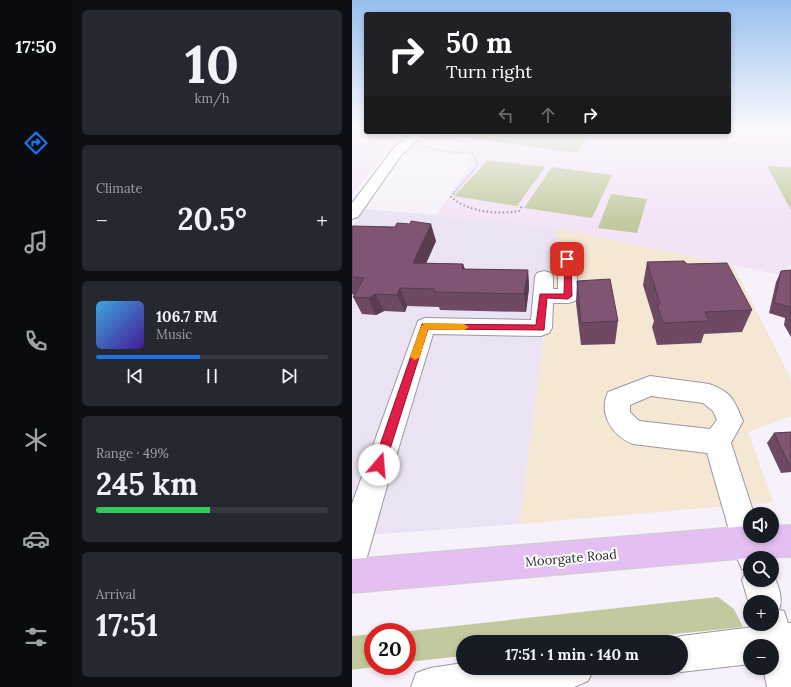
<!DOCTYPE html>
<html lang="en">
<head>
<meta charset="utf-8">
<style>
	body { margin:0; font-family:Lora,serif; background:#242831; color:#f1f3f6; height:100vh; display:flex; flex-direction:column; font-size:15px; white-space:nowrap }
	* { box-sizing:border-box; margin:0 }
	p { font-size:13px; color:#9ea1a6 }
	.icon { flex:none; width:22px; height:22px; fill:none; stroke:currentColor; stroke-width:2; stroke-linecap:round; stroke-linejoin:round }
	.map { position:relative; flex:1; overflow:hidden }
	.sheet { display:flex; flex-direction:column; gap:10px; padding:10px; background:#0d0f14; width:280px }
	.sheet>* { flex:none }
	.top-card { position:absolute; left:12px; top:12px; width:367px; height:122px; border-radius:4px; box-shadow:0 2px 6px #0003; background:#202124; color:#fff; overflow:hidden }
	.tools { position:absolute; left:391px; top:507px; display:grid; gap:8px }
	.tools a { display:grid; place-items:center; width:36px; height:36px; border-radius:50%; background:#171b24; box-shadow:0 2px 6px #0003; font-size:20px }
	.speed { position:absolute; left:12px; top:623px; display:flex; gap:8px; font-size:20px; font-weight:700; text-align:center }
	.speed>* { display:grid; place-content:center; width:52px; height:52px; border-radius:50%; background:#171b24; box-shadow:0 2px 6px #0003; line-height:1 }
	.speed .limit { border:6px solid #d22; background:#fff; color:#111 }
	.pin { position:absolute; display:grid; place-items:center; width:34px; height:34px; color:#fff; margin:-17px; border-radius:8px; box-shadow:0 2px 6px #0006 }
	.me { position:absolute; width:44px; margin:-22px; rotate:18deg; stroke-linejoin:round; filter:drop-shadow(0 0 3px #0008) }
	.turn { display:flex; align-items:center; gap:14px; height:84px; padding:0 16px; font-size:18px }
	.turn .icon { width:52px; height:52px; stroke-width:2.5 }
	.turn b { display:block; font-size:28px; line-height:34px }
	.lanes { display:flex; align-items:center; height:38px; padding:0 16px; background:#0003; justify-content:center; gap:20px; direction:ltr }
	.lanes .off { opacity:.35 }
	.big { font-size:30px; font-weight:700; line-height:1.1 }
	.sheet .widget { flex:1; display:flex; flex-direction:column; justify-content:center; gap:6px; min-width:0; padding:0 14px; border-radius:6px; background:#242831 }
	.sheet .dial { align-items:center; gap:0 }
	.dial b { font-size:52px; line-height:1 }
	.song { display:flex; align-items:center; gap:12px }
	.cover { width:48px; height:48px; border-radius:6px; background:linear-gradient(135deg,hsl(200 70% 55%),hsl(260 70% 35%)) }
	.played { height:4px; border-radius:2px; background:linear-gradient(90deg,#1a73e8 45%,#363941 45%) }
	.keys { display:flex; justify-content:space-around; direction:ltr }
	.heat { display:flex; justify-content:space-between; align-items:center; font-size:22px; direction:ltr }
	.charge { height:6px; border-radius:3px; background:linear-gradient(90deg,#34c759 49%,#363941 0) }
	.trip { position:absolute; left:104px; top:635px; width:232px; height:40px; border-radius:20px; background:#171b24; box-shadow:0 2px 6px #0003; font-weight:700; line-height:40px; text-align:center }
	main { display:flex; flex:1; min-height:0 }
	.menu { display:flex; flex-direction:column; width:72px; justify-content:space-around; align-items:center; background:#090b0e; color:#9ea1a6 }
	.menu .icon { width:28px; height:28px }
	.menu .current { color:#1a73e8 }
	.menu b { font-size:18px; color:#f1f3f6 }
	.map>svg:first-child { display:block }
	.commercial { fill:#f4e7d3 }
	.built { fill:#ebe2f3 }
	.education { fill:#f3e3f6 }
	.green { fill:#c2c99e }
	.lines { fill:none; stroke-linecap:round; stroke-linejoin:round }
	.minor-casing { stroke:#9c97a0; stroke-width:2 }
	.major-casing { stroke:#d0d0d1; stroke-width:2 }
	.path-far1 { stroke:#8f8b92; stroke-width:1.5; stroke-dasharray:1 2; stroke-linecap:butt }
	.path { stroke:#8f8b92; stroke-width:2; stroke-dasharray:1.5 2.5; stroke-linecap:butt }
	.minor { fill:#fff; fill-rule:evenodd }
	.major { fill:#e4bff2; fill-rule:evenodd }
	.wall { fill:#6d4963 }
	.shaded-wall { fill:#593c50 }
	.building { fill:#7f5573; stroke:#593c50 }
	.route { fill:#e11d48; stroke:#92132f }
	.slow { fill:#f59e0b }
	.labels { text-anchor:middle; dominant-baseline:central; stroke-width:4; stroke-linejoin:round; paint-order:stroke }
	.near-street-label { font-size:13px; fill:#2b292d; stroke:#fff }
</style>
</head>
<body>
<main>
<nav class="menu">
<b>17:50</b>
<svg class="icon current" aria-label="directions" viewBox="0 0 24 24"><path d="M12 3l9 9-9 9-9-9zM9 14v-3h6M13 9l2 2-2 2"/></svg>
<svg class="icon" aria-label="music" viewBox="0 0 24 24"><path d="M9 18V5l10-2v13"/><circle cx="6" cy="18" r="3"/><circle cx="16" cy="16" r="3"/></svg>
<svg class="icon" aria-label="phone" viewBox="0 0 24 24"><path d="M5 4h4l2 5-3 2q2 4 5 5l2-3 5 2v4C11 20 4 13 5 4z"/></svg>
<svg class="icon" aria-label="climate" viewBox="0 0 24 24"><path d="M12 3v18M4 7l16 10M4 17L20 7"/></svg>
<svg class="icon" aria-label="car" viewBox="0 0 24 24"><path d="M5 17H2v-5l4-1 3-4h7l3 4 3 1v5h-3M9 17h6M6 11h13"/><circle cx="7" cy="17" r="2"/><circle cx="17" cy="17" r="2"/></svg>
<svg class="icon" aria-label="filters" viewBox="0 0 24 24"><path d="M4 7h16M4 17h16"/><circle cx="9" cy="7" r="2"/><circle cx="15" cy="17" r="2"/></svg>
</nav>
<section class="sheet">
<div class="widget dial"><b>10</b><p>km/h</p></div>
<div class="widget"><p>Climate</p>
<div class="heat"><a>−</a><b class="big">20.5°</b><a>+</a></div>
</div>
<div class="widget">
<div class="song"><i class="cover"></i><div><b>106.7 FM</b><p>Music</p></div></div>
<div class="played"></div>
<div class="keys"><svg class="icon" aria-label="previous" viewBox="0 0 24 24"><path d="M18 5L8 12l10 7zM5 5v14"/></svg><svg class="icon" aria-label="pause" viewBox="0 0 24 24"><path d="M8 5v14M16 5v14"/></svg><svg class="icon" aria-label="next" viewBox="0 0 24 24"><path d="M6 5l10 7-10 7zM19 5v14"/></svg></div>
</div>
<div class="widget"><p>Range · 49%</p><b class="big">245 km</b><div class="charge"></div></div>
<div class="widget"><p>Arrival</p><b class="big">17:51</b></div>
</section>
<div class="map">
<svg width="439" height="687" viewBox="0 0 439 687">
	<rect width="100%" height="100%" fill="#f6f1fa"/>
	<path class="commercial" d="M206 228 381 265 439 379V416L396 432 421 502 167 524Z"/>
	<path class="built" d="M12 209 84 215 206 228 167 524 0 536V227Z"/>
	<path class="education" d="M0 128H14V132H377V128H439V264L428 275 206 228 84 215 117 167 116 155 33 153 0 196Z"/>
	<g class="green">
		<path d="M90 132H240L225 153 87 134Z"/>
		<path d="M136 160 193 167 165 206 102 196Z"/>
		<path d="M415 166 439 167V210Z"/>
		<path d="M200 167 260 175 240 218 172 208Z"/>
		<path d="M259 194 295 199 285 233 246 228Z"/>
		<path d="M366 597 382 609 391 627 245 642H111V656L55 662V632H48Z"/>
		<path d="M21 634V666H28L0 670V636Z"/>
	</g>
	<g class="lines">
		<g class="minor-casing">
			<g id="minor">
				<path d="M61 132H74L50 154 6 217 0 219V203L42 148Z"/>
				<path d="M215 254 221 255 224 259 226 296 223 301 216 303H201L200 328 197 333 189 336 81 334 33 493 16 554 11 565 0 570V504L66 321 73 318 179 320 183 277 185 273 192 271 199 273 201 277V289H206V259L209 255Z"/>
				<path d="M298 376 357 384C380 392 382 400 391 421L379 443 402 514H398V536H410L417 558H398V580H420V571C425 583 432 597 427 610L432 611 436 623H439V687H415L411 668H420V646H398V664L329 672 318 668H329V642L316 641 329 636 402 627 401 624H420V602H398V607L390 580 394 571 390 569 385 558 355 453 281 444C260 436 246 413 256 392ZM299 396 351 403 361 411 365 420 358 429 287 421 278 412V405Z"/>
				<path d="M111 663V668H242L236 681 222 687H59L64 673 78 668Z"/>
			</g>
		</g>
		<g class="major-casing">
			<path id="major" d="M439 525V557L397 558 0 593V559L397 526 398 536H420V526Z"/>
		</g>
		<path class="path-far1" d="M73 146 90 151 120 153 126 165 101 194"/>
		<path class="path" d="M102 193 99 197C116 212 146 215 167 211L170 206"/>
		<use href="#minor" class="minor"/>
		<use href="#major" class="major"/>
	</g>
	<g class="wall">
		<path d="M0 226 84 241 74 263 111 264 113 269 176 270 177 288 174 312 88 310 87 307 55 306 53 312 32 311 24 315 10 314 1 297 2 295 0 294Z"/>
		<path d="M295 262 335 264 400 310 390 332 352 334 349 343 305 345 300 327 302 321 291 285Z"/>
		<path d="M439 270V337L432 325 433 318 417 313 424 282 429 271Z"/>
		<path d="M225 281 266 321 263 344 229 345 224 303Z"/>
		<path d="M439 432V472L429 473 415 443 422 433Z"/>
	</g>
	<g class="shaded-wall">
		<path d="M79 224 84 241 67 280 61 263Z"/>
		<path d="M111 264 115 281 110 269Z"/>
		<path d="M176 270 177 288 174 312 172 294Z"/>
		<path d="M48 288 55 306 53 312 45 295Z"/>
		<path d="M24 294 32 311 24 315 16 298Z"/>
	</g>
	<g class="building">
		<path d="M59 221 79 224 61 263 111 264 110 269 176 270 172 294 82 292 83 289 48 288 45 295 24 294 16 298 1 297 12 278 0 277V226L43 227 45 223 58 224Z"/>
		<path d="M332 261 335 264 375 263 400 310 353 312 357 321 311 323 305 305 308 304 295 262Z"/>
		<path d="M439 270V317L438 315 439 307 422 303 429 271Z"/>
		<path d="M258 279 266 321 229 323 225 281Z"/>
		<path d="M439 432V464H437L422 433Z"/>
	</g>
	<linearGradient id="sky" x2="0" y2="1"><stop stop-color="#97c0ee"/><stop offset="0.57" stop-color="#fbf9fd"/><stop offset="1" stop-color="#fbf9fd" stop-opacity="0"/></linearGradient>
	<rect width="439" height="225" fill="url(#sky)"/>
	<path class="route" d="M213 257H218L219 259 220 296 216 299 195 298 192 330 76 329 33 465 31 469 27 471 23 469 21 465 70 324 184 325 188 294H212Z"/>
	<path class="slow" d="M73 323 112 324 117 327 112 330 76 329 68 357 63 360 58 357 69 326Z"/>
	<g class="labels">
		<g class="near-street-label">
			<text transform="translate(219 558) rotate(-5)">Moorgate Road</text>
		</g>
	</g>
</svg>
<div class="tools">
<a><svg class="icon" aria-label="sound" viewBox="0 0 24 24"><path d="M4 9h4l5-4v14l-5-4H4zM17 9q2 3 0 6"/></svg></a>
<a><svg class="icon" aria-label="search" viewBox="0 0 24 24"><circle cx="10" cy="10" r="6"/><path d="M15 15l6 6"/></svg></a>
<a>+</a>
<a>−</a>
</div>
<div class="speed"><div class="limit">20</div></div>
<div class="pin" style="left:215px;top:259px;background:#d93025"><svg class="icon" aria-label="arrive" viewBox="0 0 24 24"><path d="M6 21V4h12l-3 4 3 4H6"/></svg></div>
<svg class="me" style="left:27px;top:465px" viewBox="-20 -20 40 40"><circle r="19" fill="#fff"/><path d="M0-13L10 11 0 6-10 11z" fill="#e11d48"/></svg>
<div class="trip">17:51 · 1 min · 140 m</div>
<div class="top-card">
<div class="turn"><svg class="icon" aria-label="right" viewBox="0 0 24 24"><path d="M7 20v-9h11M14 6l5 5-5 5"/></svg><div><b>50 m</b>Turn right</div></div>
<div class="lanes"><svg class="icon off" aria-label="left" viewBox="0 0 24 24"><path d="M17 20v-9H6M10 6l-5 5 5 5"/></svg><svg class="icon off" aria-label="ahead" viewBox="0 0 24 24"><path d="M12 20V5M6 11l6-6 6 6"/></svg><svg class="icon" aria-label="right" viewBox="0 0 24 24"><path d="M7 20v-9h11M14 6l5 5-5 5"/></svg></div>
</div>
</div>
</main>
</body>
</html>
